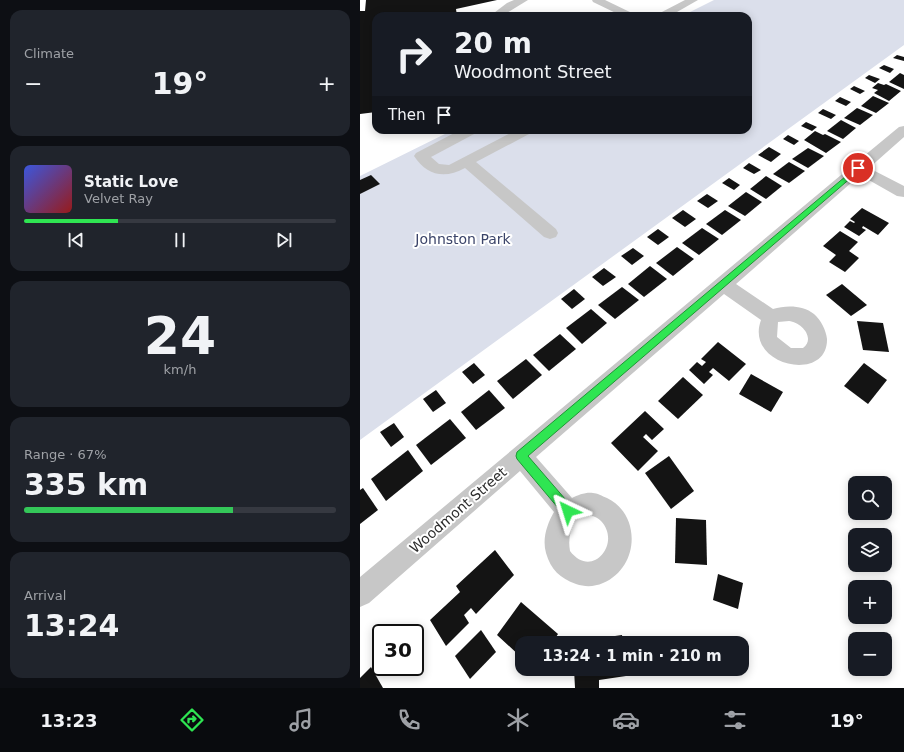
<!DOCTYPE html>
<html lang="en">
<head>
<meta charset="utf-8">
<style>
	body { margin:0; font-family:"DejaVu Sans",sans-serif; background:#20242c; color:#f1f3f6; height:100vh; display:flex; flex-direction:column; font-size:15px; white-space:nowrap }
	* { box-sizing:border-box; margin:0 }
	p { font-size:13px; color:#9ea1a6 }
	.icon { flex:none; width:22px; height:22px; fill:none; stroke:currentColor; stroke-width:2; stroke-linecap:round; stroke-linejoin:round }
	.map { position:relative; flex:1; overflow:hidden }
	.panel { display:flex; flex-direction:column; gap:10px; padding:10px; background:#0d0f14; width:360px }
	.panel>* { flex:none }
	.top-card { position:absolute; left:12px; top:12px; width:380px; height:122px; border-radius:12px; box-shadow:0 2px 10px #0003; background:#171b24; color:#f1f3f6; overflow:hidden }
	.tools { position:absolute; left:488px; top:476px; display:grid; gap:8px }
	.tools a { display:grid; place-items:center; width:44px; height:44px; border-radius:8px; background:#171b24; box-shadow:0 2px 10px #0003; font-size:20px }
	.speed { position:absolute; left:12px; top:624px; display:flex; gap:8px; font-size:20px; font-weight:700; text-align:center }
	.speed>* { display:grid; place-content:center; width:52px; height:52px; border-radius:50%; background:#171b24; box-shadow:0 2px 10px #0003; line-height:1 }
	.speed .limit { border:2px solid #111; border-radius:6px; background:#fff; color:#111 }
	.pin { position:absolute; display:grid; place-items:center; width:34px; height:34px; color:#fff; margin:-17px; border:2px solid #fff; border-radius:50%; box-shadow:0 1px 4px #0007 }
	.me { position:absolute; width:44px; margin:-22px; rotate:319deg; stroke-linejoin:round; filter:drop-shadow(0 0 3px #0008) }
	.turn { display:flex; align-items:center; gap:14px; height:84px; padding:0 16px; font-size:18px }
	.turn .icon { width:52px; height:52px; stroke-width:2.5 }
	.turn b { display:block; font-size:28px; line-height:34px }
	.then { display:flex; align-items:center; height:38px; padding:0 16px; background:#0003; gap:8px; font-size:15px }
	.big { font-size:30px; font-weight:700; line-height:1.1 }
	.panel .card { flex:1; display:flex; flex-direction:column; justify-content:center; gap:6px; min-width:0; padding:0 14px; border-radius:12px; background:#20242c }
	.panel .dial { align-items:center; gap:0 }
	.dial b { font-size:52px; line-height:1 }
	.song { display:flex; align-items:center; gap:12px }
	.cover { width:48px; height:48px; border-radius:6px; background:linear-gradient(135deg,hsl(230 70% 55%),hsl(0 70% 35%)) }
	.played { height:4px; border-radius:2px; background:linear-gradient(90deg,#2fe552 30%,#363941 30%) }
	.keys { display:flex; justify-content:space-around; direction:ltr }
	.heat { display:flex; justify-content:space-between; align-items:center; font-size:22px; direction:ltr }
	.charge { height:6px; border-radius:3px; background:linear-gradient(90deg,#34c759 67%,#363941 0) }
	.trip { position:absolute; left:155px; top:636px; width:234px; height:40px; border-radius:12px; background:#171b24; box-shadow:0 2px 10px #0003; font-weight:700; line-height:40px; text-align:center }
	.dock { display:flex; height:64px; justify-content:space-around; align-items:center; background:#090b0e; color:#9ea1a6 }
	.dock .icon { width:28px; height:28px }
	.dock .selected { color:#2fe552 }
	.dock b { font-size:18px; color:#f1f3f6 }
	main { display:flex; flex:1; min-height:0 }
	.map>svg:first-child { display:block }
	.green { fill:#dbdfeb }
	.building { fill:#141414 }
	.lines { fill:none; stroke-linecap:round; stroke-linejoin:round }
	.minor { fill:#c7c7c7; fill-rule:evenodd }
	.route { fill:#2fe552; stroke:#1f9535 }
	.labels { text-anchor:middle; dominant-baseline:central; stroke-width:4; stroke-linejoin:round; paint-order:stroke }
	.park-label { font-size:14px; fill:#3b4469; stroke:#fff }
	.street-label { font-size:14px; fill:#2d2d2d; stroke:#fff }
</style>
</head>
<body>
<main>
<section class="panel">
<div class="card"><p>Climate</p>
<div class="heat"><a>−</a><b class="big">19°</b><a>+</a></div>
</div>
<div class="card">
<div class="song"><i class="cover"></i><div><b>Static Love</b><p>Velvet Ray</p></div></div>
<div class="played"></div>
<div class="keys"><svg class="icon" aria-label="previous" viewBox="0 0 24 24"><path d="M18 5L8 12l10 7zM5 5v14"/></svg><svg class="icon" aria-label="pause" viewBox="0 0 24 24"><path d="M8 5v14M16 5v14"/></svg><svg class="icon" aria-label="next" viewBox="0 0 24 24"><path d="M6 5l10 7-10 7zM19 5v14"/></svg></div>
</div>
<div class="card dial"><b>24</b><p>km/h</p></div>
<div class="card"><p>Range · 67%</p><b class="big">335 km</b><div class="charge"></div></div>
<div class="card"><p>Arrival</p><b class="big">13:24</b></div>
</section>
<div class="map">
<svg width="544" height="688" viewBox="0 0 544 688">
	<rect width="100%" height="100%" fill="#fff"/>
	<path class="green" d="M354 0H544V45L0 440V176L93 130H388V16H322Z"/>
	<g class="building">
		<path d="M6 0H137L96 9 97 16H16V112L0 114V11H5Z"/>
		<path d="M537 55 544 57V61L533 58Z"/>
		<path d="M524 65 534 69 530 73 519 68Z"/>
		<path d="M540 73 544 75V89L529 82Z"/>
		<path d="M509 75 520 79 515 83 505 78Z"/>
		<path d="M518 83 524 85 526 84 541 91 529 101 514 93 518 90 512 88Z"/>
		<path d="M494 86 505 91 500 94 490 89Z"/>
		<path d="M513 96 529 103 516 113 501 106Z"/>
		<path d="M480 97 491 102 486 106 475 101Z"/>
		<path d="M497 108 513 115 500 125 484 118Z"/>
		<path d="M463 109 476 115 471 119 458 113Z"/>
		<path d="M481 120 496 128 483 139 467 131Z"/>
		<path d="M446 122 457 127 452 131 441 126Z"/>
		<path d="M455 131 463 135 465 134 481 142 466 153 444 140Z"/>
		<path d="M428 135 439 141 434 145 423 139Z"/>
		<path d="M409 147 421 154 411 162 398 155Z"/>
		<path d="M448 148 464 156 448 168 432 159Z"/>
		<path d="M429 162 445 171 429 183 413 174Z"/>
		<path d="M389 163 401 170 394 174 383 168Z"/>
		<path d="M11 175 20 184 0 194V180Z"/>
		<path d="M406 176 422 186 406 199 390 189Z"/>
		<path d="M369 178 380 185 374 190 362 183Z"/>
		<path d="M386 192 402 202 385 216 368 206Z"/>
		<path d="M347 194 358 201 348 208 337 201Z"/>
		<path d="M502 208 529 223 518 235 503 226 502 228 506 230 499 236 484 227 490 221 494 223 495 222 490 219Z"/>
		<path d="M323 210 336 219 325 227 312 218Z"/>
		<path d="M365 210 381 220 362 235 346 224Z"/>
		<path d="M342 228 359 239 339 255 322 243Z"/>
		<path d="M298 229 309 237 298 245 287 237Z"/>
		<path d="M480 231 498 242 489 251 499 258 485 272 469 262 476 255 463 246Z"/>
		<path d="M317 247 334 259 313 276 296 263Z"/>
		<path d="M273 248 284 256 272 265 261 256Z"/>
		<path d="M290 266 307 279 284 297 268 284Z"/>
		<path d="M244 268 256 277 243 286 232 277Z"/>
		<path d="M482 284 507 305 491 316 466 295Z"/>
		<path d="M262 287 279 300 255 319 238 305Z"/>
		<path d="M214 289 225 299 212 309 201 299Z"/>
		<path d="M231 309 247 323 222 344 206 328Z"/>
		<path d="M497 321 523 323 529 352 503 350Z"/>
		<path d="M200 334 216 349 189 371 173 355Z"/>
		<path d="M358 342 386 364 369 381 353 368 349 372 353 375 344 384 329 370 337 362 342 366 346 362 341 359Z"/>
		<path d="M166 359 182 375 153 399 137 381Z"/>
		<path d="M114 363 125 375 113 384 102 372Z"/>
		<path d="M504 363 527 380 508 404 484 386Z"/>
		<path d="M391 374 423 392 411 412 379 394Z"/>
		<path d="M323 377 343 395 318 419 298 401Z"/>
		<path d="M76 390 86 403 73 412 63 399Z"/>
		<path d="M129 390 145 408 116 430 101 412Z"/>
		<path d="M285 411 304 429 292 440 286 434 283 437 298 451 278 471 251 443Z"/>
		<path d="M90 419 106 438 71 465 56 445Z"/>
		<path d="M34 423 44 437 31 447 20 432Z"/>
		<path d="M48 450 63 471 26 501 11 479Z"/>
		<path d="M309 456 334 491 311 509 285 473Z"/>
		<path d="M3 488 18 510 0 524V490Z"/>
		<path d="M316 518 346 520 347 565 315 563Z"/>
		<path d="M135 550 154 575 116 614 111 608 104 615 109 623 86 646 70 620 100 592 96 586Z"/>
		<path d="M358 574 383 583 378 609 353 600Z"/>
		<path d="M161 602 198 634 192 643H162V658L137 635Z"/>
		<path d="M121 630 136 652 110 679 95 656Z"/>
		<path d="M262 635 263 643H213V642Z"/>
		<path d="M11 667 23 688H0V678Z"/>
		<path d="M214 669H265L266 676 239 680V688H215Z"/>
	</g>
	<g class="lines">
		<g class="minor">
			<path d="M154 0H168L142 16H130L147 3Z"/>
			<path d="M232 0H245L274 14 275 16H262L233 2Z"/>
			<path d="M325 0H338L310 16H297L298 14Z"/>
			<path d="M544 126V137L509 168 544 186V197L537 196 500 175 376 284 413 309C426 305 443 305 454 314 461 320 466 330 467 339 468 384 384 366 401 320L364 294 176 457 212 498C218 495 226 492 233 493 237 493 242 496 247 498 282 515 279 568 243 583 234 587 225 587 216 584 200 578 191 570 186 553 182 539 187 524 194 512L160 471 9 603 0 607V577L493 165 539 127ZM429 321C441 322 456 338 443 348H431L417 337 418 322ZM230 516C235 516 238 518 241 521 262 543 232 580 210 551 208 539 210 530 216 519Z"/>
			<path d="M100 130H118L116 133 71 157 79 164 89 165 156 130H173L171 133 116 162 196 229 198 233 196 237 190 239 184 237 105 168C85 179 67 176 54 156L56 153Z"/>
		</g>
	</g>
	<path class="route" d="M498 166 500 167V170L168 456 212 507 213 511 212 515 208 517 204 515 157 459 156 456 157 452Z"/>
	<g class="labels">
		<g class="park-label">
			<text x="103" y="239">Johnston Park</text>
		</g>
		<g class="street-label">
			<text transform="translate(98 510) rotate(-41)">Woodmont Street</text>
		</g>
	</g>
</svg>
<div class="tools">
<a><svg class="icon" aria-label="search" viewBox="0 0 24 24"><circle cx="10" cy="10" r="6"/><path d="M15 15l6 6"/></svg></a>
<a><svg class="icon" aria-label="layers" viewBox="0 0 24 24"><path d="M12 4l9 5-9 5-9-5zM3 14l9 5 9-5"/></svg></a>
<a>+</a>
<a>−</a>
</div>
<div class="speed"><div class="limit">30</div></div>
<div class="pin" style="left:498px;top:168px;background:#d93025"><svg class="icon" aria-label="arrive" viewBox="0 0 24 24"><path d="M6 21V4h12l-3 4 3 4H6"/></svg></div>
<svg class="me" style="left:208px;top:511px" viewBox="-20 -20 40 40"><path d="M0-17L14 15 0 8-14 15z" fill="#2fe552" stroke="#fff" stroke-width="4"/></svg>
<div class="trip">13:24 · 1 min · 210 m</div>
<div class="top-card">
<div class="turn"><svg class="icon" aria-label="right" viewBox="0 0 24 24"><path d="M7 20v-9h11M14 6l5 5-5 5"/></svg><div><b>20 m</b>Woodmont Street</div></div>
<div class="then">Then<svg class="icon" aria-label="arrive" viewBox="0 0 24 24"><path d="M6 21V4h12l-3 4 3 4H6"/></svg></div>
</div>
</div>
</main>
<nav class="dock">
<b>13:23</b>
<svg class="icon selected" aria-label="directions" viewBox="0 0 24 24"><path d="M12 3l9 9-9 9-9-9zM9 14v-3h6M13 9l2 2-2 2"/></svg>
<svg class="icon" aria-label="music" viewBox="0 0 24 24"><path d="M9 18V5l10-2v13"/><circle cx="6" cy="18" r="3"/><circle cx="16" cy="16" r="3"/></svg>
<svg class="icon" aria-label="phone" viewBox="0 0 24 24"><path d="M5 4h4l2 5-3 2q2 4 5 5l2-3 5 2v4C11 20 4 13 5 4z"/></svg>
<svg class="icon" aria-label="climate" viewBox="0 0 24 24"><path d="M12 3v18M4 7l16 10M4 17L20 7"/></svg>
<svg class="icon" aria-label="car" viewBox="0 0 24 24"><path d="M5 17H2v-5l4-1 3-4h7l3 4 3 1v5h-3M9 17h6M6 11h13"/><circle cx="7" cy="17" r="2"/><circle cx="17" cy="17" r="2"/></svg>
<svg class="icon" aria-label="filters" viewBox="0 0 24 24"><path d="M4 7h16M4 17h16"/><circle cx="9" cy="7" r="2"/><circle cx="15" cy="17" r="2"/></svg>
<b>19°</b>
</nav>
</body>
</html>
